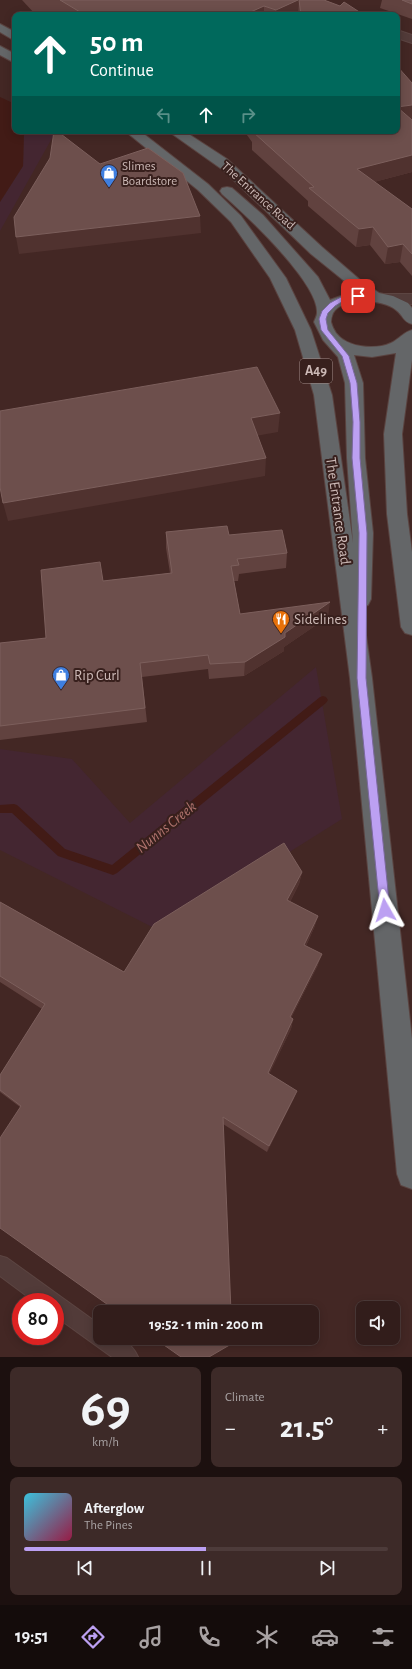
<!DOCTYPE html>
<html lang="en">
<head>
<meta charset="utf-8">
<style>
	body { margin:0; font-family:"Alegreya Sans",sans-serif; background:#3d2a28; color:#f1f3f6; height:100vh; display:flex; flex-direction:column; font-size:15px; white-space:nowrap }
	* { box-sizing:border-box; margin:0 }
	p { font-size:13px; color:#a8a2a3 }
	.icon { flex:none; width:22px; height:22px; fill:none; stroke:currentColor; stroke-width:2; stroke-linecap:round; stroke-linejoin:round }
	.map { position:relative; height:1357px; overflow:hidden }
	.sheet { display:flex; flex-direction:column; gap:10px; padding:10px; background:#1c100f; flex:1 }
	.sheet>* { flex:none }
	.top-card { position:absolute; left:12px; top:12px; width:388px; height:122px; border-radius:8px; box-shadow:0 2px 10px #0003,0 0 0 1px #4d3b3a; background:#00695c; color:#fff; overflow:hidden }
	.fabs { position:absolute; left:356px; top:1301px; display:grid; gap:8px }
	.fabs a { display:grid; place-items:center; width:44px; height:44px; border-radius:8px; background:#321d1b; box-shadow:0 2px 10px #0003,0 0 0 1px #4d3b3a; font-size:20px }
	.speed { position:absolute; left:12px; top:1293px; display:flex; gap:8px; font-size:20px; font-weight:700; text-align:center }
	.speed>* { display:grid; place-content:center; width:52px; height:52px; border-radius:50%; background:#321d1b; box-shadow:0 2px 10px #0003,0 0 0 1px #4d3b3a; line-height:1 }
	.speed .limit { border:6px solid #d22; background:#fff; color:#111 }
	.pin { position:absolute; display:grid; place-items:center; width:34px; height:34px; color:#fff; margin:-17px; border-radius:8px; box-shadow:0 2px 6px #0006 }
	.me { position:absolute; width:44px; margin:-22px; rotate:354deg; stroke-linejoin:round; filter:drop-shadow(0 0 3px #0008) }
	.turn { display:flex; align-items:center; gap:14px; height:84px; padding:0 12px; font-size:18px }
	.turn .icon { width:52px; height:52px; stroke-width:2.5 }
	.turn b { display:block; font-size:28px; line-height:34px }
	.lanes { display:flex; align-items:center; height:38px; padding:0 12px; background:#0003; justify-content:center; gap:20px; direction:ltr }
	.lanes .off { opacity:.35 }
	.big { font-size:30px; font-weight:600; line-height:1.1 }
	.sheet .tile { flex:1; display:flex; flex-direction:column; justify-content:center; gap:6px; min-width:0; padding:0 14px; border-radius:8px; background:#3d2a28 }
	.sheet .dial { align-items:center; gap:0 }
	.dial b { font-size:52px; line-height:1 }
	.song { display:flex; align-items:center; gap:12px }
	.cover { width:48px; height:48px; border-radius:6px; background:linear-gradient(135deg,hsl(190 70% 55%),hsl(340 70% 35%)) }
	.played { height:4px; border-radius:2px; background:linear-gradient(90deg,#bca0f2 50%,#4d3b3a 50%) }
	.keys { display:flex; justify-content:space-around; direction:ltr }
	.heat { display:flex; justify-content:space-between; align-items:center; font-size:22px; direction:ltr }
	.sheet .tiles { flex:1; display:grid; gap:10px; grid-template-columns:1fr 1fr }
	.tile:last-child { grid-column:span 2 }
	.trip { position:absolute; left:93px; top:1305px; width:226px; height:40px; border-radius:8px; background:#321d1b; box-shadow:0 2px 10px #0003,0 0 0 1px #4d3b3a; font-weight:600; line-height:40px; text-align:center }
	.tabs { display:flex; height:64px; justify-content:space-around; align-items:center; background:#140c0b; color:#a8a2a3 }
	.tabs .icon { width:28px; height:28px }
	.tabs .selected { color:#bca0f2 }
	.tabs b { font-size:18px; color:#f1f3f6 }
	.map>svg:first-child { display:block }
	.green { fill:#442631 }
	.water { fill:#421b16 }
	.lines { fill:none; stroke-linecap:round; stroke-linejoin:round }
	.stream { fill:#421b16; fill-rule:evenodd }
	.service-casing { stroke:#5c4542; stroke-width:2 }
	.minor-casing { stroke:#5c4542; stroke-width:2 }
	.tertiary-casing { stroke:#5c4542; stroke-width:2 }
	.trunk-casing { stroke:#5a4340; stroke-width:2 }
	.service { fill:#523b39; fill-rule:evenodd }
	.minor { fill:#523b39; fill-rule:evenodd }
	.tertiary { fill:#523b39; fill-rule:evenodd }
	.trunk { fill:#646668; fill-rule:evenodd }
	.wall { fill:#61423f }
	.shaded-wall { fill:#50322f }
	.building { fill:#6d4f4c; stroke:#7c5f5c }
	.route { fill:#bca0f2; stroke:#7a689d }
	.labels { text-anchor:middle; dominant-baseline:central; stroke-width:4; stroke-linejoin:round; paint-order:stroke }
	.far-poi-label { font-size:13px; fill:#ccb9b6; stroke:#38201d; text-anchor:start }
	.far-street-label { font-size:13px; fill:#ccb9b6; stroke:#38201d }
	.shield { fill:#38201d; stroke:#a08b88; stroke-width:1 }
	.shield-label { font-size:14px; font-weight:bold; fill:#ccb9b6 }
	.street-label { font-size:15px; fill:#ccb9b6; stroke:#38201d }
	.poi-label { font-size:15px; fill:#ccb9b6; stroke:#38201d; text-anchor:start }
	.water-label { font-size:16px; font-style:italic; fill:#ae726c; stroke:#38201d }
</style>
</head>
<body>
<div class="map">
<svg width="412" height="1357" viewBox="0 0 412 1357">
	<rect width="100%" height="100%" fill="#432724"/>
	<g class="green">
		<path d="M24 131H56L0 231V202L23 166Z"/>
		<path d="M316 667 342 819 162 932 0 850V749L72 759 130 823Z"/>
	</g>
	<path class="water" d="M0 97 15 104V131H24L23 166 0 202Z"/>
	<g class="lines">
		<path class="stream" d="M323 696 326 697 328 700 326 703 117 873 113 875 58 856 12 813H0V805L14 804 17 805 65 849 112 865 320 697Z"/>
		<g class="service-casing">
			<path id="service" d="M0 1256 7 1258 100 1325V1338C117 1338 130 1339 138 1357H112L55 1316V1302H35L0 1276Z"/>
		</g>
		<g class="minor-casing">
			<path id="minor" d="M397 30 412 35V43L397 38Z"/>
		</g>
		<g class="tertiary-casing">
			<path id="tertiary" d="M385 294H412V304L379 302 377 299 379 296Z"/>
		</g>
		<g class="trunk-casing">
			<g id="trunk">
				<path d="M0 24 15 32V41L0 32Z"/>
				<path d="M0 46 15 54V63L0 55Z"/>
				<path d="M125 131H140L208 184 241 216 286 278 311 330 332 395 353 543 347 458 345 383 338 357 323 340 314 322C315 319 317 316 317 313 319 283 245 214 222 194L220 191 222 188 227 187 232 188 263 215 318 277 330 300 346 294 358 292 311 254 223 170 168 131H184L227 159 322 247 359 279 379 293 393 296 408 303 412 308V324C403 322 403 315 396 310 383 299 343 297 333 313 332 315 331 320 331 322 332 326 334 330 336 333 347 348 376 350 391 343 399 339 404 332 412 330V360L402 434 407 514 412 552V635L405 633 401 627 387 514 384 434 396 353 372 357 354 355 363 383 365 458 373 533 371 599 368 605 362 607 372 678 412 1039V1189L401 1185 397 1174 350 678 314 395 295 330 270 278 231 222 198 190Z"/>
			</g>
		</g>
		<use href="#service" class="service"/>
		<use href="#minor" class="minor"/>
		<use href="#tertiary" class="tertiary"/>
		<use href="#trunk" class="trunk"/>
	</g>
	<g class="wall">
		<path d="M22 0H324L364 15H52L35 14Z"/>
		<path d="M382 0H412V19L380 8Z"/>
		<path d="M244 131H397L412 172 374 182 412 209V276L400 262 385 264 370 245 356 247 308 206V201L252 150V142Z"/>
		<path d="M166 532 229 535 287 553 286 568 239 574 238 581H234L240 614 328 617 284 647V651L244 676 209 679 208 669 142 677 147 722 0 740V643L46 638 103 581 170 573 166 548Z"/>
		<path d="M302 872 299 884 290 902 318 916 314 928 306 946 318 965 291 1018 293 1019 291 1029 269 1074 294 1098 267 1152 223 1124 20 1107 0 1092V1075L42 1009 0 982V902L124 972Z"/>
	</g>
	<g class="shaded-wall">
		<path d="M298 0H299L298 15H276V10Z"/>
		<path d="M264 6V15H244Z"/>
		<path d="M400 37 399 44H401L399 60 397 61V38Z"/>
		<path d="M412 105V121L397 107Z"/>
		<path d="M412 155V172L355 187 357 169Z"/>
		<path d="M200 216 201 233 19 254 16 237Z"/>
		<path d="M373 227 370 245 356 247 359 229Z"/>
		<path d="M403 244 400 262 385 264 388 247Z"/>
		<path d="M280 413 278 432 250 437 251 418Z"/>
		<path d="M266 458 265 476 8 521 3 503Z"/>
		<path d="M330 602 328 617 284 647V651L244 676 245 662 285 633Z"/>
		<path d="M302 872 299 884 285 912 287 900Z"/>
		<path d="M318 916 314 928 301 956 304 945Z"/>
		<path d="M322 954 318 965 287 1026 290 1017Z"/>
		<path d="M293 1019 291 1029 266 1081 268 1073Z"/>
		<path d="M297 1091 294 1098 267 1152 269 1146Z"/>
	</g>
	<g class="building">
		<path d="M60 0H298L276 10 264 6 244 15H229L228 14 226 15H114L113 14 110 15H85Z"/>
		<path d="M299 0H324L340 6 344 2 364 15H301Z"/>
		<path d="M402 0H412V4Z"/>
		<path d="M397 41 401 44 397 45Z"/>
		<path d="M397 66 412 83V105L397 107 412 120V155L357 169 412 209V254L403 244 388 247 373 227 359 229 309 188 314 187 253 132H258V131H397Z"/>
		<path d="M54 131H57L100 164 148 148 183 173 200 216 16 237 14 217 50 158Z"/>
		<path d="M257 367 280 413 251 418 266 458 3 503 0 487V411Z"/>
		<path d="M227 526 229 535 282 530 287 553 237 559 239 565 231 566 240 614 330 602 285 633V637L245 662 210 664 208 655 140 663 145 708 0 726V643L46 638 41 570 100 562 103 581 172 573 166 532Z"/>
		<path d="M284 843 302 872 287 900 318 916 304 945 322 954 290 1017 293 1019 268 1073 297 1091 269 1146 223 1117 231 1312H118L0 1228V1138L21 1106 0 1090V1075L45 1004 0 976V902L124 972 154 924Z"/>
		<path d="M154 1338H232L233 1343 209 1357H181Z"/>
	</g>
	<path class="route" d="M358 294 360 295V297L345 300 335 306 328 313 326 319 328 330 349 356 357 383 360 422V458L367 533 366 678 390 910 389 914 385 916 381 914 380 910 357 678 359 533 352 458 353 422 350 383 342 356 321 330 319 319 322 311 330 303 341 297Z"/>
	<defs>
		<g id="shop-pin" transform="scale(0.9)"><path d="M0 17L-7.5 6A9.5 9.5 0 1 1 7.5 6Z" fill="#3f7fe0" stroke="#38201d"/><path d="M-5-2.5h2.3a2.7 3.5 0 0 1 5.4 0H5L5.5 6h-11ZM-1.5-2.5h3a1.5 2.3 0 0 0-3 0Z" fill="#fff"/></g>
		<g id="restaurant-pin" transform="scale(0.9)"><path d="M0 17L-7.5 6A9.5 9.5 0 1 1 7.5 6Z" fill="#e8710a" stroke="#38201d"/><path d="M-5-6h1v4h1v-4h1v4h1v-4h1v5L-1.5 .5V6h-2V.5L-5-1ZM5-6V6H3V1.5H1.5Q1.5-4 5-6Z" fill="#fff"/></g>
	</defs>
	<g fill-rule="evenodd">
		<use href="#shop-pin" x="109" y="173"/>
		<use href="#restaurant-pin" x="281" y="619"/>
		<use href="#shop-pin" x="61" y="675"/>
	</g>
	<g class="labels">
		<g class="far-poi-label">
			<text x="122" y="166">Slimes<tspan x="122" dy="15">Boardstore</tspan></text>
		</g>
		<g class="far-street-label">
			<text transform="translate(258 196) rotate(42)">The Entrance Road</text>
		</g>
		<rect class="shield" x="300" y="359" width="32" height="24" rx="3"/>
		<g class="shield-label">
			<text x="316" y="371">A49</text>
		</g>
		<g class="street-label">
			<text transform="translate(338 511) rotate(82)">The Entrance Road</text>
		</g>
		<g class="poi-label">
			<text x="294" y="619">Sidelines</text>
			<text x="74" y="675">Rip Curl</text>
		</g>
		<g class="water-label">
			<text transform="translate(166 827) rotate(-39)">Nunns Creek</text>
		</g>
	</g>
</svg>
<div class="fabs">
<a><svg class="icon" aria-label="sound" viewBox="0 0 24 24"><path d="M4 9h4l5-4v14l-5-4H4zM17 9q2 3 0 6"/></svg></a>
</div>
<div class="speed"><div class="limit">80</div></div>
<div class="pin" style="left:358px;top:296px;background:#d93025"><svg class="icon" aria-label="arrive" viewBox="0 0 24 24"><path d="M6 21V4h12l-3 4 3 4H6"/></svg></div>
<svg class="me" style="left:385px;top:910px" viewBox="-20 -20 40 40"><path d="M0-17L14 15 0 8-14 15z" fill="#bca0f2" stroke="#fff" stroke-width="4"/></svg>
<div class="trip">19:52 · 1 min · 200 m</div>
<div class="top-card">
<div class="turn"><svg class="icon" aria-label="ahead" viewBox="0 0 24 24"><path d="M12 20V5M6 11l6-6 6 6"/></svg><div><b>50 m</b>Continue</div></div>
<div class="lanes"><svg class="icon off" aria-label="left" viewBox="0 0 24 24"><path d="M17 20v-9H6M10 6l-5 5 5 5"/></svg><svg class="icon" aria-label="ahead" viewBox="0 0 24 24"><path d="M12 20V5M6 11l6-6 6 6"/></svg><svg class="icon off" aria-label="right" viewBox="0 0 24 24"><path d="M7 20v-9h11M14 6l5 5-5 5"/></svg></div>
</div>
</div>
<section class="sheet">
<div class="tiles">
<div class="tile dial"><b>69</b><p>km/h</p></div>
<div class="tile"><p>Climate</p>
<div class="heat"><a>−</a><b class="big">21.5°</b><a>+</a></div>
</div>
<div class="tile">
<div class="song"><i class="cover"></i><div><b>Afterglow</b><p>The Pines</p></div></div>
<div class="played"></div>
<div class="keys"><svg class="icon" aria-label="previous" viewBox="0 0 24 24"><path d="M18 5L8 12l10 7zM5 5v14"/></svg><svg class="icon" aria-label="pause" viewBox="0 0 24 24"><path d="M8 5v14M16 5v14"/></svg><svg class="icon" aria-label="next" viewBox="0 0 24 24"><path d="M6 5l10 7-10 7zM19 5v14"/></svg></div>
</div>
</div>
</section>
<nav class="tabs">
<b>19:51</b>
<svg class="icon selected" aria-label="directions" viewBox="0 0 24 24"><path d="M12 3l9 9-9 9-9-9zM9 14v-3h6M13 9l2 2-2 2"/></svg>
<svg class="icon" aria-label="music" viewBox="0 0 24 24"><path d="M9 18V5l10-2v13"/><circle cx="6" cy="18" r="3"/><circle cx="16" cy="16" r="3"/></svg>
<svg class="icon" aria-label="phone" viewBox="0 0 24 24"><path d="M5 4h4l2 5-3 2q2 4 5 5l2-3 5 2v4C11 20 4 13 5 4z"/></svg>
<svg class="icon" aria-label="climate" viewBox="0 0 24 24"><path d="M12 3v18M4 7l16 10M4 17L20 7"/></svg>
<svg class="icon" aria-label="car" viewBox="0 0 24 24"><path d="M5 17H2v-5l4-1 3-4h7l3 4 3 1v5h-3M9 17h6M6 11h13"/><circle cx="7" cy="17" r="2"/><circle cx="17" cy="17" r="2"/></svg>
<svg class="icon" aria-label="filters" viewBox="0 0 24 24"><path d="M4 7h16M4 17h16"/><circle cx="9" cy="7" r="2"/><circle cx="15" cy="17" r="2"/></svg>
</nav>
</body>
</html>
